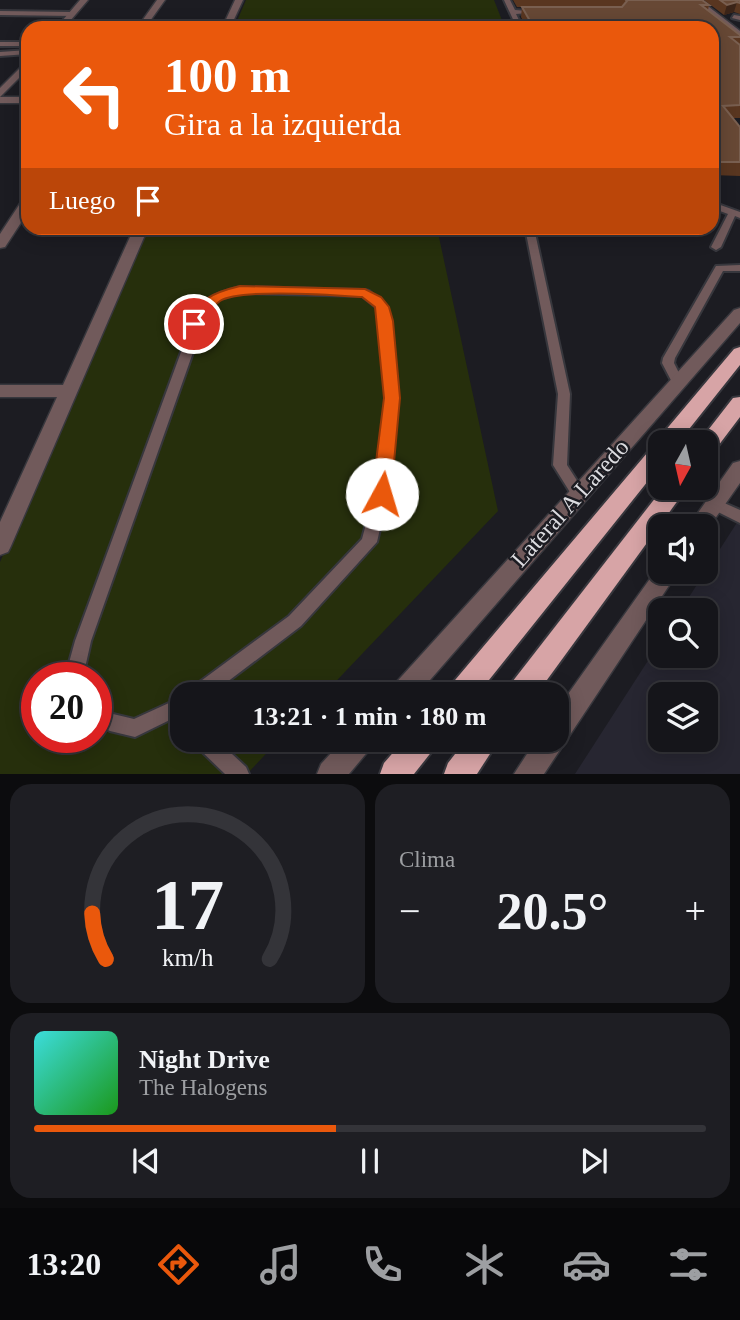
<!DOCTYPE html>
<html lang="es">
<head>
<meta charset="utf-8">
<style>
	body { margin:0; font-family:Georgia,serif; background:#1e1e23; color:#f1f3f6; height:100vh; display:flex; flex-direction:column; font-size:26px; white-space:nowrap }
	* { box-sizing:border-box; margin:0 }
	p { font-size:23px; color:#9d9fa2 }
	.icon { flex:none; width:38px; height:38px; fill:none; stroke:currentColor; stroke-width:2; stroke-linecap:round; stroke-linejoin:round }
	.map { position:relative; height:774px; overflow:hidden }
	.panel { display:flex; flex-direction:column; gap:10px; padding:10px; background:#0c0c0e; flex:1 }
	.panel>* { flex:none }
	.hud { position:absolute; left:21px; top:21px; width:698px; height:214px; border-radius:21px; box-shadow:0 4px 18px #0003,0 0 0 2px #343439; background:#ea580c; color:#fff; overflow:hidden }
	.needle { width:46px; rotate:188deg }
	.controls { position:absolute; left:648px; top:430px; display:grid; gap:14px }
	.controls a { display:grid; place-items:center; width:70px; height:70px; border-radius:14px; background:#15151a; box-shadow:0 4px 18px #0003,0 0 0 2px #343439; font-size:35px }
	.speed { position:absolute; left:21px; top:662px; display:flex; gap:14px; font-size:35px; font-weight:700; text-align:center }
	.speed>* { display:grid; place-content:center; width:91px; height:91px; border-radius:50%; background:#15151a; box-shadow:0 4px 18px #0003,0 0 0 2px #343439; line-height:1 }
	.speed .limit { border:10px solid #d22; background:#fff; color:#111 }
	.pin { position:absolute; display:grid; place-items:center; width:60px; height:60px; color:#fff; margin:-30px; border:4px solid #fff; border-radius:50%; box-shadow:0 2px 7px #0007 }
	.me { position:absolute; width:77px; margin:-38px; rotate:6deg; stroke-linejoin:round; filter:drop-shadow(0 0 5px #0008) }
	.turn { display:flex; align-items:center; gap:24px; height:147px; padding:0 28px; font-size:32px }
	.turn .icon { width:91px; height:91px; stroke-width:2.5 }
	.turn b { display:block; font-size:49px; line-height:60px }
	.then { display:flex; align-items:center; height:66px; padding:0 28px; background:#0003; gap:14px; font-size:26px }
	.big { font-size:52px; font-weight:800; line-height:1.1 }
	.panel .widget { flex:1; display:flex; flex-direction:column; justify-content:center; gap:10px; min-width:0; padding:0 24px; border-radius:21px; background:#1e1e23 }
	.panel .dial { align-items:center; gap:0 }
	.dial svg { height:182px; overflow:visible; fill:none; stroke:#343439; stroke-width:7; stroke-linecap:round; text-anchor:middle }
	.dial text { fill:#f1f3f6; stroke:none }
	.song { display:flex; align-items:center; gap:21px }
	.cover { width:84px; height:84px; border-radius:10px; background:linear-gradient(135deg,hsl(180 70% 55%),hsl(120 70% 35%)) }
	.played { height:7px; border-radius:4px; background:linear-gradient(90deg,#ea580c 45%,#343439 45%) }
	.keys { display:flex; justify-content:space-around; direction:ltr }
	.heat { display:flex; justify-content:space-between; align-items:center; font-size:38px; direction:ltr }
	.panel .tiles { flex:1; display:grid; gap:10px; grid-template-columns:1fr 1fr }
	.widget:last-child { grid-column:span 2 }
	.trip { position:absolute; left:170px; top:682px; width:399px; height:70px; border-radius:21px; background:#15151a; box-shadow:0 4px 18px #0003,0 0 0 2px #343439; font-weight:800; line-height:70px; text-align:center }
	.dock { display:flex; height:112px; justify-content:space-around; align-items:center; background:#08080a; color:#9d9fa2 }
	.dock .icon { width:49px; height:49px }
	.dock .on { color:#ea580c }
	.dock b { font-size:32px; color:#f1f3f6 }
	.map>svg:first-child { display:block }
	.built { fill:#272631; fill-rule:evenodd }
	.green { fill:#262f0c; fill-rule:evenodd }
	.lines { fill:none; stroke-linecap:round; stroke-linejoin:round }
	.service-casing { stroke:#37373d; stroke-width:4 }
	.minor-casing { stroke:#37373d; stroke-width:3 }
	.tertiary-casing { stroke:#37373d; stroke-width:3 }
	.trunk-casing { stroke:#37373d; stroke-width:4 }
	.service { fill:#715a5b; fill-rule:evenodd }
	.minor { fill:#715a5b; fill-rule:evenodd }
	.tertiary { fill:#715a5b; fill-rule:evenodd }
	.trunk { fill:#d7a4a6; fill-rule:evenodd }
	.wall { fill:#593620 }
	.shaded-wall { fill:#3b2418 }
	.building { fill:#674835; stroke:#795f50; stroke-width:2 }
	.route { fill:#ea580c; stroke:#983908; stroke-width:2 }
	.labels { text-anchor:middle; dominant-baseline:central; stroke-width:5; stroke-linejoin:round; paint-order:stroke }
	.street-label { font-size:24px; fill:#dcdce0; stroke:#1c1c22 }
</style>
</head>
<body>
<div class="map">
<svg width="740" height="774" viewBox="0 0 740 774">
	<rect width="100%" height="100%" fill="#1c1c22"/>
	<path class="built" d="M740 518V774H575L660 642V656H705V611H680ZM660 695H705V740H660Z"/>
	<g class="green">
		<path d="M246 0H494L505 28H234Z"/>
		<path d="M147 228H437L498 511 323 695H182V740H279L247 774H0V562ZM37 677H96V737H37Z"/>
	</g>
	<g class="lines">
		<g class="service-casing">
			<g id="service">
				<path d="M504 0H510L515 10 539 12 516 14 523 28H517Z"/>
				<path d="M0 11 72 12 75 14 72 16 0 15Z"/>
				<path d="M734 15 740 16V20L732 18Z"/>
				<rect x="0" y="42" width="28" height="4"/>
				<path d="M28 50V54L0 56V52Z"/>
				<path d="M712 202 740 212V218L735 216 721 247 716 250 711 247 728 214 712 208Z"/>
				<path d="M525 228H534L570 394 567 465 585 493 583 497 578 498 573 497 553 465 558 394Z"/>
				<path d="M740 265V271H723L675 358 674 363 684 383 682 386H674L662 363 663 358 716 266Z"/>
				<path d="M240 287 365 290 369 291 387 307 398 398 388 494 377 542 301 626 210 695H187L190 689 289 616 362 539 374 494 386 398 377 308 362 296 241 293 220 299 207 310 200 324 196 344 91 641 83 677H65L75 641 184 344C193 304 202 297 240 287Z"/>
				<path d="M713 498 740 510V523L708 507 706 503 708 499Z"/>
				<path d="M182 697V714L135 737 110 731 96 724V705L113 714 134 719Z"/>
				<path d="M194 740H217L246 767 249 774H225L196 746Z"/>
			</g>
		</g>
		<g class="minor-casing">
			<g id="minor">
				<path d="M80 0H88L64 28H56Z"/>
				<path d="M157 0H165L145 28H137Z"/>
				<path d="M235 0H243L230 28H222Z"/>
				<path d="M28 60V69L0 97H28V103H0V88Z"/>
				<path d="M28 198V212L5 247 0 248V234L23 199Z"/>
				<path d="M134 228H148L11 546 8 552 0 555V522L57 397H0V385H63Z"/>
			</g>
		</g>
		<g class="tertiary-casing">
			<g id="tertiary">
				<path d="M691 0H700L740 31V38Z"/>
				<path d="M740 308V323L417 695H388L392 687 734 310Z"/>
				<path d="M740 461V483L705 533V527H688L733 463Z"/>
				<path d="M659 566 660 572H678L544 774H514L536 740H556V711Z"/>
				<path d="M343 740H374L370 749 349 774H317L321 764Z"/>
			</g>
		</g>
		<g class="trunk-casing">
			<g id="trunk">
				<path d="M740 347V365L678 443H660V466L477 695H446L450 686 653 446 657 445 659 438 734 349Z"/>
				<path d="M740 397V417L712 454 705 456V443H698L733 398Z"/>
				<path d="M663 488H687L536 695H505L509 686Z"/>
				<path d="M404 740H438L433 750 414 774H380L384 763Z"/>
				<path d="M466 740H499L477 774H444L448 763Z"/>
			</g>
		</g>
		<use href="#service" class="service"/>
		<use href="#minor" class="minor"/>
		<use href="#tertiary" class="tertiary"/>
		<use href="#trunk" class="trunk"/>
	</g>
	<g class="wall">
		<path d="M513 0H702L709 5 708 10 740 35V118H732L740 127V176L712 175V28H527L521 17 522 7H517Z"/>
		<path d="M704 0H740V14L734 12 724 15Z"/>
	</g>
	<path class="shaded-wall" d="M737 2 734 12 724 15 727 5Z"/>
	<g class="building">
		<path d="M626 0H702L709 5H701L740 35V37H730L740 45V105L723 106 740 127V162H717L712 157V28H614L611 25 606 28H534L522 7H622L627 1Z"/>
		<path d="M720 0H740V3L737 2 727 5Z"/>
	</g>
	<path class="route" d="M240 286 365 289 381 297 389 307 393 321 400 398 391 494 388 499H375L372 494 384 398 375 307 362 297C334 295 240 288 220 301 210 308 205 317 199 327H189L187 324C202 298 211 293 240 286Z"/>
	<g class="labels">
		<g class="street-label">
			<text transform="translate(570 503) rotate(-48)">Lateral A Laredo</text>
		</g>
	</g>
</svg>
<div class="controls">
<a><svg class="needle" viewBox="-14 -14 28 28"><path d="M0-13l5 13h-10z" fill="#e53935"/><path d="M0 13l5-13h-10z" fill="#9d9fa2"/></svg></a>
<a><svg class="icon" aria-label="sound" viewBox="0 0 24 24"><path d="M4 9h4l5-4v14l-5-4H4zM17 9q2 3 0 6"/></svg></a>
<a><svg class="icon" aria-label="search" viewBox="0 0 24 24"><circle cx="10" cy="10" r="6"/><path d="M15 15l6 6"/></svg></a>
<a><svg class="icon" aria-label="layers" viewBox="0 0 24 24"><path d="M12 4l9 5-9 5-9-5zM3 14l9 5 9-5"/></svg></a>
</div>
<div class="speed"><div class="limit">20</div></div>
<div class="pin" style="left:194px;top:324px;background:#d93025"><svg class="icon" aria-label="arrive" viewBox="0 0 24 24"><path d="M6 21V4h12l-3 4 3 4H6"/></svg></div>
<svg class="me" style="left:382px;top:494px" viewBox="-20 -20 40 40"><circle r="19" fill="#fff"/><path d="M0-13L10 11 0 6-10 11z" fill="#ea580c"/></svg>
<div class="trip">13:21 · 1 min · 180 m</div>
<div class="hud">
<div class="turn"><svg class="icon" aria-label="left" viewBox="0 0 24 24"><path d="M17 20v-9H6M10 6l-5 5 5 5"/></svg><div><b>100 m</b>Gira a la izquierda</div></div>
<div class="then">Luego<svg class="icon" aria-label="arrive" viewBox="0 0 24 24"><path d="M6 21V4h12l-3 4 3 4H6"/></svg></div>
</div>
</div>
<section class="panel">
<div class="tiles">
<div class="widget dial"><svg viewBox="0 0 100 80">
<path d="M14 69A42 42 0 1 1 86 69"/>
<path d="M14 69A42 42 0 0 1 8 49" stroke="#ea580c"/>
<text x="50" y="56" font-size="32" font-weight="700">17</text>
<text x="50" y="72" font-size="11">km/h</text>
</svg></div>
<div class="widget"><p>Clima</p>
<div class="heat"><a>−</a><b class="big">20.5°</b><a>+</a></div>
</div>
<div class="widget">
<div class="song"><i class="cover"></i><div><b>Night Drive</b><p>The Halogens</p></div></div>
<div class="played"></div>
<div class="keys"><svg class="icon" aria-label="previous" viewBox="0 0 24 24"><path d="M18 5L8 12l10 7zM5 5v14"/></svg><svg class="icon" aria-label="pause" viewBox="0 0 24 24"><path d="M8 5v14M16 5v14"/></svg><svg class="icon" aria-label="next" viewBox="0 0 24 24"><path d="M6 5l10 7-10 7zM19 5v14"/></svg></div>
</div>
</div>
</section>
<nav class="dock">
<b>13:20</b>
<svg class="icon on" aria-label="directions" viewBox="0 0 24 24"><path d="M12 3l9 9-9 9-9-9zM9 14v-3h6M13 9l2 2-2 2"/></svg>
<svg class="icon" aria-label="music" viewBox="0 0 24 24"><path d="M9 18V5l10-2v13"/><circle cx="6" cy="18" r="3"/><circle cx="16" cy="16" r="3"/></svg>
<svg class="icon" aria-label="phone" viewBox="0 0 24 24"><path d="M5 4h4l2 5-3 2q2 4 5 5l2-3 5 2v4C11 20 4 13 5 4z"/></svg>
<svg class="icon" aria-label="climate" viewBox="0 0 24 24"><path d="M12 3v18M4 7l16 10M4 17L20 7"/></svg>
<svg class="icon" aria-label="car" viewBox="0 0 24 24"><path d="M5 17H2v-5l4-1 3-4h7l3 4 3 1v5h-3M9 17h6M6 11h13"/><circle cx="7" cy="17" r="2"/><circle cx="17" cy="17" r="2"/></svg>
<svg class="icon" aria-label="filters" viewBox="0 0 24 24"><path d="M4 7h16M4 17h16"/><circle cx="9" cy="7" r="2"/><circle cx="15" cy="17" r="2"/></svg>
</nav>
</body>
</html>
